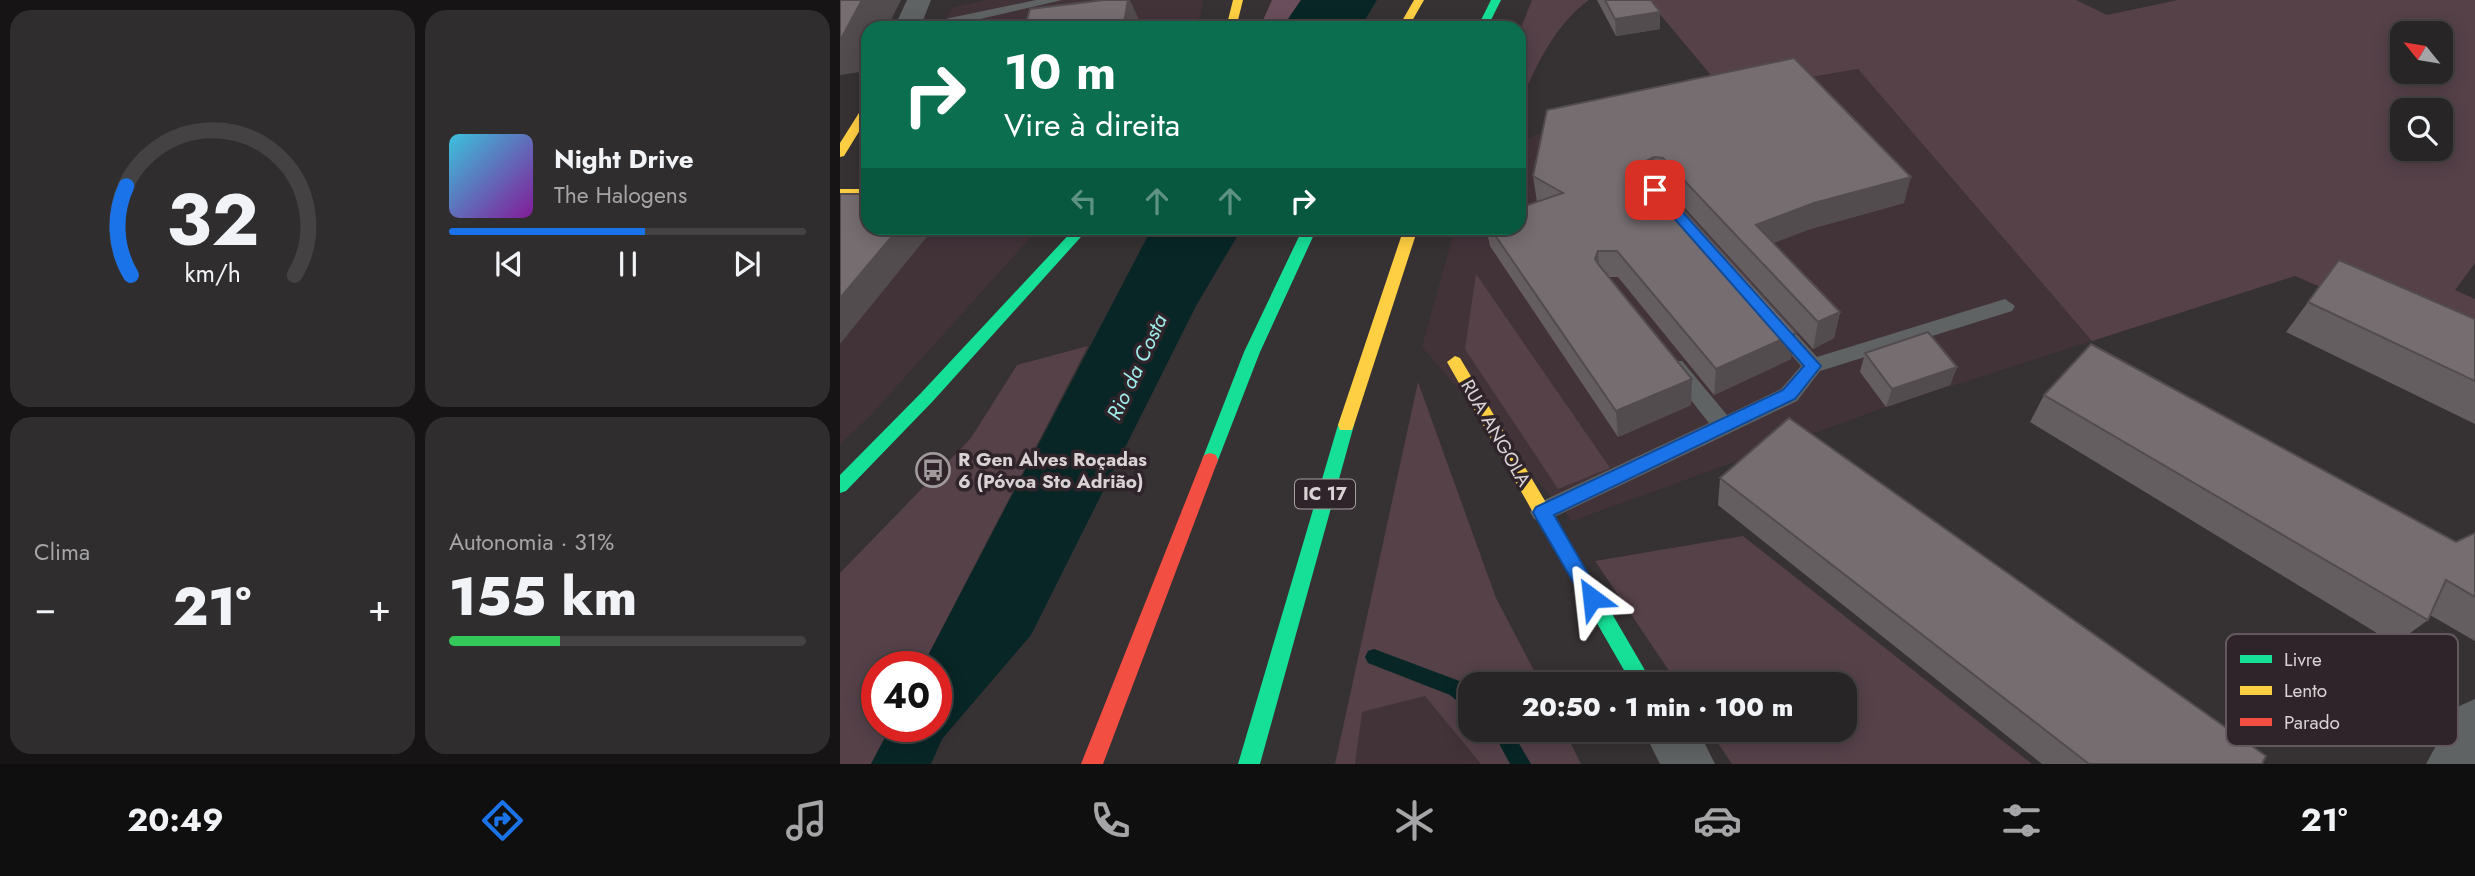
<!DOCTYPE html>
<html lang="pt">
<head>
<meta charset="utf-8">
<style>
	body { margin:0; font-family:Jost,sans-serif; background:#302d2e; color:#f1f3f6; height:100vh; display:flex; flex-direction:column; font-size:26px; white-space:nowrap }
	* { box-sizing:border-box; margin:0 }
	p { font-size:23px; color:#a5a5a7 }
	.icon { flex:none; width:38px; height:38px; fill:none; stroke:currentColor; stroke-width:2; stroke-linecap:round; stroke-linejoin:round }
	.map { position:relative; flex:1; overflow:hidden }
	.drawer { display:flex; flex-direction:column; gap:10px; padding:10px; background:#161415; width:840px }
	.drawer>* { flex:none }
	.hud { position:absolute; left:21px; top:21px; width:665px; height:214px; border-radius:21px; box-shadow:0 4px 18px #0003,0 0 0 2px #444243; background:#0b6e4f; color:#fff; overflow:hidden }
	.needle { width:46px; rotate:300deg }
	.buttons { position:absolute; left:1550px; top:21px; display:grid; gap:14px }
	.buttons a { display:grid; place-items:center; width:63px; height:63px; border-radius:14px; background:#282526; box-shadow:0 4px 18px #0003,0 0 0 2px #444243; font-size:35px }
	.speed { position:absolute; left:21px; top:651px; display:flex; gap:14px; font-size:35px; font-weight:700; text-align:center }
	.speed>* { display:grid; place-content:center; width:91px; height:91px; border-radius:50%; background:#282526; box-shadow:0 4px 18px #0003,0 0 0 2px #444243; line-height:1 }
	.speed .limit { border:10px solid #d22; background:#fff; color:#111 }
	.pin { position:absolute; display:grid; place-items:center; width:60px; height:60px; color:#fff; margin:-30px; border-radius:14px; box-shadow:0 4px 10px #0006 }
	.me { position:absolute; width:77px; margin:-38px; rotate:330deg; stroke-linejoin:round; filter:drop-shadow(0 0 5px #0008) }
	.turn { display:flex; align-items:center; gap:24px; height:147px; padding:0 28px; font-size:32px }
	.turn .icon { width:91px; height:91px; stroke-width:2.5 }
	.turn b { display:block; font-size:49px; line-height:60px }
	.lanes { display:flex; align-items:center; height:66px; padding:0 28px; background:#0003; justify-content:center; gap:35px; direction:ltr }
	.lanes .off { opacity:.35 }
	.big { font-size:52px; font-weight:800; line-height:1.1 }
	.drawer .card { flex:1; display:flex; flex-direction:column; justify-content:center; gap:10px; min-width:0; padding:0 24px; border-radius:21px; background:#302d2e }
	.drawer .dial { align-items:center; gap:0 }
	.dial svg { height:182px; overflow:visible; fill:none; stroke:#444243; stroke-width:7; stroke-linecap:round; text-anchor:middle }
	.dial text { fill:#f1f3f6; stroke:none }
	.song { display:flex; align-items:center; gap:21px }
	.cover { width:84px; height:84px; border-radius:10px; background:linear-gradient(135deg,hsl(190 70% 55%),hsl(290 70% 35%)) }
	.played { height:7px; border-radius:4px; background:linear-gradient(90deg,#1a73e8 55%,#444243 55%) }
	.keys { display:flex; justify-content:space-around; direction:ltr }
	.heat { display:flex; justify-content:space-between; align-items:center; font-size:38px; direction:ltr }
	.charge { height:10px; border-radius:5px; background:linear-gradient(90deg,#34c759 31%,#444243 0) }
	.drawer .tiles { flex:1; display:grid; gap:10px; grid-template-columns:repeat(2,1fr) }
	.trip { position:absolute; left:618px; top:672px; width:399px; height:70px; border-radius:21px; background:#282526; box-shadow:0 4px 18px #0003,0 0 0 2px #444243; font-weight:800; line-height:70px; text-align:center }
	.tabs { display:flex; height:112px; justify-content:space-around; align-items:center; background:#100f0f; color:#a5a5a7 }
	.tabs .icon { width:49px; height:49px }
	.tabs .active { color:#1a73e8 }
	.tabs b { font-size:32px; color:#f1f3f6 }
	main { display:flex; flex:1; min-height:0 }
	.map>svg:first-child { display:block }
	.built { fill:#423339 }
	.green { fill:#564149; fill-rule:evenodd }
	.forest { fill:#6b4e5b }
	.water { fill:#082626 }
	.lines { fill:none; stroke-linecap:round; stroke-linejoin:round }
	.stream { fill:#082626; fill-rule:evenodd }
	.lane { fill:#606364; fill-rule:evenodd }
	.street { fill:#606364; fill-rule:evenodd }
	.fast { fill:#16e098; fill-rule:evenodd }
	.slow { fill:#ffcf43; fill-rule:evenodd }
	.jam { fill:#f24e42; fill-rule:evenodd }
	.wall { fill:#655e61 }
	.shaded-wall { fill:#534c4f }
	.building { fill:#766d71; stroke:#534c4f; stroke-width:2 }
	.route { fill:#1a73e8; stroke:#114b97; stroke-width:2 }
	.labels { text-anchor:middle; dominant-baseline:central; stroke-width:7; stroke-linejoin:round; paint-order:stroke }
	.shield { fill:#2f2429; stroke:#a69ea1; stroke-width:2 }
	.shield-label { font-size:18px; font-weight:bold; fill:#d9d2d5 }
	.street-label { font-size:19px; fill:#d9d2d5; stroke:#2f2429 }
	.poi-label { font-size:19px; font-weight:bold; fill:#d9d2d5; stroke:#2f2429; text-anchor:start }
	.water-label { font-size:21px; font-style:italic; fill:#9fedea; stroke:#2f2429 }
	.key { fill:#2f2429; stroke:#62585d; stroke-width:2 }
	.key-label { font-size:19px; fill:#d9d2d5 }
</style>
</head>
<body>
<main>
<section class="drawer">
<div class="tiles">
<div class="card dial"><svg viewBox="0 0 100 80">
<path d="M14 69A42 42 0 1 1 86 69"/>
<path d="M14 69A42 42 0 0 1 12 30" stroke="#1a73e8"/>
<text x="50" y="56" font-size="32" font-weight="700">32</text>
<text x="50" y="72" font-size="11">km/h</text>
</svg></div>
<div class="card">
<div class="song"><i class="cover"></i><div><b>Night Drive</b><p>The Halogens</p></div></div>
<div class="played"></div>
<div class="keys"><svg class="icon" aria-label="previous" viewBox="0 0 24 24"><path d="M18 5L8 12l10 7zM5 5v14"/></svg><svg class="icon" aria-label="pause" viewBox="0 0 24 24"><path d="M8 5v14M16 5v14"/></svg><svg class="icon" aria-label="next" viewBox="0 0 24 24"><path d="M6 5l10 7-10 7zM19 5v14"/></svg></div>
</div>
<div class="card"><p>Clima</p>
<div class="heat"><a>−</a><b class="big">21°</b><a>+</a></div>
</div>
<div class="card"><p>Autonomia · 31%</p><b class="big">155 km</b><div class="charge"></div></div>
</div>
</section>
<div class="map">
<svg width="1635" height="764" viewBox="0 0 1635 764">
	<rect width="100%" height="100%" fill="#363133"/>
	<g class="built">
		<path d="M145 0H363L361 14 354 28H100L112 8Z"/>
		<path d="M1018 69 1252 341 1046 407 732 521 582 347 615 228H679V142L719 125Z"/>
		<path d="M0 206 28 228H199L29 417 0 444Z"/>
		<path d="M586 696 641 764H515L521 712Z"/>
	</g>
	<g class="green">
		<path d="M692 0H749C715 24 694 69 679 106V33Z"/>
		<path d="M808 0H1236L1267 15 1338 0H1635V263L1615 290 1635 299V353L1455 276 1252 341 1018 69 885 92ZM1563 33H1601V72H1563ZM1563 110H1601V149H1563Z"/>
		<path d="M636 274 770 468 718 489 625 349Z"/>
		<path d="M248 346 82 667H37V726H51L31 764H0V573L131 438 177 365Z"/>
		<path d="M578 382 656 598 701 684H630V730H724L741 764H641L585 696 522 712 515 764H495Z"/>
		<path d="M903 536 1192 764H892L869 730H1004V684H838L755 561Z"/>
	</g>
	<path class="forest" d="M432 0H461L442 28 420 27Z"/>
	<g class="water">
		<path d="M461 0H537L520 28H442Z"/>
		<path d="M312 228H402L356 306 191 635 102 739 91 764H31L51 726H96V667H82Z"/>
	</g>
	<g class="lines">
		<g class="stream">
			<path d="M534 649 622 682 630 689V710L624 707 610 695 528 663 525 657 528 651Z"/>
			<path d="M652 730H671L691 764H670Z"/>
		</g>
		<g class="lane">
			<path d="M196 0H222L101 28H74L81 24Z"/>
			<path d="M1165 299 1175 306 1172 311 980 371 957 401 710 519 702 522 694 519 690 512 694 505 869 423 828 371 825 366 828 361H842L887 415 941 389 961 366 928 328 925 323 928 318H942L977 357Z"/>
		</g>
		<g class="street">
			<path d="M67 0H91L80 28H54Z"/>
			<path d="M1635 699V764H1586L1617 707Z"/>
			<path d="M803 730H858L875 764H820Z"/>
		</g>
		<g class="fast">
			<path d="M651 0H661L647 28H637Z"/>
			<path d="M235 228H249L93 401 6 491 0 493V475L81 393Z"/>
			<path d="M463 228H477L420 352 378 460 376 465 370 467 364 465 362 460 404 352Z"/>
			<path d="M506 419 512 420 514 425 420 764H398L498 425 500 420Z"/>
			<path d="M757 597 764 600 813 684H792L747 606 750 600Z"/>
		</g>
		<g class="slow">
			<path d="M393 0H403L396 28H386Z"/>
			<path d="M574 0H584L568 28H558Z"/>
			<path d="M28 104V117L4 156 0 157V143L24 105Z"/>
			<rect x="0" y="189" width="28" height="8"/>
			<path d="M564 228H578L514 425 512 430H500L498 425Z"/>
			<path d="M615 356 620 358 764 600 767 606 764 612 757 615 750 612 607 362Z"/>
		</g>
		<path class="jam" d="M370 453 376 455 378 460 263 764H241L362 460 364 455Z"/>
	</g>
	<g class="wall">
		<path d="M757 0H811L820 29 776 36Z"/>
		<path d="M707 110 1064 203 970 229 933 243 1000 312 994 338 973 349 823 184H820L951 359 874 395 778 277H769L852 379 851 405 778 437 650 246 646 228H679L697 202 693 176Z"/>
		<path d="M1499 260 1635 319V424L1446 332Z"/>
		<path d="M1025 353 1117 367 1110 385 1046 407 1020 372Z"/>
		<path d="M1204 395 1616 542 1635 533V641L1590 615 1588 620 1555 644 1190 422Z"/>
		<path d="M880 478 1422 764H1202L878 505Z"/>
	</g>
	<g class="shaded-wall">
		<path d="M22 0H61L47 28H28V68L26 71 0 75V37Z"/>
		<path d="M288 0H290L299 20 298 28H283Z"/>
		<path d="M820 12V29L776 36 775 19Z"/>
		<path d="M814 157V183L805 188 804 162Z"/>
		<path d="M1071 177 1064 203 970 229 913 251 916 225 974 203Z"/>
		<path d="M59 228H94L0 344V298Z"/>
		<path d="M758 251 760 278 755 259Z"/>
		<path d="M1000 312 994 338 973 349 978 322Z"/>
		<path d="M956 333 951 359 874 395 876 369Z"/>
		<path d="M1117 367 1110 385 1046 407 1052 389Z"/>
		<path d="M852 379 851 405 778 437 776 411Z"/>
	</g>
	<g class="building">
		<path d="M0 0H22L2 37H0Z"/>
		<path d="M264 0H288L283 28H167L185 26 190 9Z"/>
		<path d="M765 0H811L820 12 775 19Z"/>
		<path d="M954 58 1071 177 974 203 916 225 1000 312 978 322 823 158 814 157 804 162 807 170 956 333 876 369 777 251H758L755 259 758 264 852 379 776 411 650 228H679V208L723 193 693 176 707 110Z"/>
		<path d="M0 194H28V228H59L0 298Z"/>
		<path d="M1499 260 1635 319V381L1468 302Z"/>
		<path d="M1088 332 1117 367 1052 389 1025 353Z"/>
		<path d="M1251 344 1616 542 1635 533V597L1606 580 1588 620 1204 395Z"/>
		<path d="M949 418 1426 756 1422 764H1249L880 478Z"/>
	</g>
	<path class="route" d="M811 187H820L981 366 955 399 714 515 762 598 759 604 752 607 746 604 696 518 693 512 696 507 943 390 964 366 811 192Z"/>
	<defs>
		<g id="bus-ring" transform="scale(1.75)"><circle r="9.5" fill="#2f2429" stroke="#a09a9c" stroke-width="1.5"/><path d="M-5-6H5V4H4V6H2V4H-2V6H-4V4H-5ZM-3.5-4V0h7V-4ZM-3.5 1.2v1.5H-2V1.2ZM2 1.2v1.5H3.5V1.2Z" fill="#a09a9c"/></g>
	</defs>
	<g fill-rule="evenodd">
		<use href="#bus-ring" x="93" y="470"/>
	</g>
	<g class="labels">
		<rect class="shield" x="455" y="479.5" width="60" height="29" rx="5"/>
		<g class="shield-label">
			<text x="485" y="494">IC 17</text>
		</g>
		<g class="street-label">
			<text transform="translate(656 433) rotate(60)">RUA ANGOLA</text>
		</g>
		<g class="poi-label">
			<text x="118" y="459">R Gen Alves Roçadas<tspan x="118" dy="22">6 (Póvoa Sto Adrião)</tspan></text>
		</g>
		<g class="water-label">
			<text transform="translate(297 367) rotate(-65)">Rio da Costa</text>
		</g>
	</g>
	<rect x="1386" y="634" width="232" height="112" rx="10" class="key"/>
	<rect x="1400" y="655" width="32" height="8" fill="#16e098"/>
	<rect x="1400" y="686" width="32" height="9" fill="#ffcf43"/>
	<rect x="1400" y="718" width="32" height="8" fill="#f24e42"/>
	<g class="key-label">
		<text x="1444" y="666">Livre</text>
		<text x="1444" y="697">Lento</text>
		<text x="1444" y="729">Parado</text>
	</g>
</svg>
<div class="buttons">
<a><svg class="needle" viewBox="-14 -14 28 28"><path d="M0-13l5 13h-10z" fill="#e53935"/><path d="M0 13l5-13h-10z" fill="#a5a5a7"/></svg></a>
<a><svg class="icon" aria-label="search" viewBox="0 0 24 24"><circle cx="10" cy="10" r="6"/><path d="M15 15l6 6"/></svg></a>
</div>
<div class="speed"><div class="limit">40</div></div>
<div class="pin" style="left:815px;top:190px;background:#d93025"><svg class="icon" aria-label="arrive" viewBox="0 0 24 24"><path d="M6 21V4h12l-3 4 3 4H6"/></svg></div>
<svg class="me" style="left:752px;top:598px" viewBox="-20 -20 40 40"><path d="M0-17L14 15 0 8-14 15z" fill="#1a73e8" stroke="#fff" stroke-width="4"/></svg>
<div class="trip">20:50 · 1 min · 100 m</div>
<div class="hud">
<div class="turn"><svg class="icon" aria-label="right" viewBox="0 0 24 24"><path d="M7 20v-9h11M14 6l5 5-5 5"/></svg><div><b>10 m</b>Vire à direita</div></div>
<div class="lanes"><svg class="icon off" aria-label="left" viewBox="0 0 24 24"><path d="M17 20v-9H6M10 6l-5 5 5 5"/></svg><svg class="icon off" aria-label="ahead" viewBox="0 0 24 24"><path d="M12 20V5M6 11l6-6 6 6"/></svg><svg class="icon off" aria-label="ahead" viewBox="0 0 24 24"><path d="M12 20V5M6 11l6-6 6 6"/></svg><svg class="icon" aria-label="right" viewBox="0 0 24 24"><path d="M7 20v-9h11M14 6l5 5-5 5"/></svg></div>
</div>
</div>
</main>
<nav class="tabs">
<b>20:49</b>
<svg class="icon active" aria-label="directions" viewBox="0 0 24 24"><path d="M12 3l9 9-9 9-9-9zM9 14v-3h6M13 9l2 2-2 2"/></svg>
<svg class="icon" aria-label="music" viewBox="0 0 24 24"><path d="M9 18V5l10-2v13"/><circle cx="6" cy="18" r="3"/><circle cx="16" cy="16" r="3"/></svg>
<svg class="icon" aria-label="phone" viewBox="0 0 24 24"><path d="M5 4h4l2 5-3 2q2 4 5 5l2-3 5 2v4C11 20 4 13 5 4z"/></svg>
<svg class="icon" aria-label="climate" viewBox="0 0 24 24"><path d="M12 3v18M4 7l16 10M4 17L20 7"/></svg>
<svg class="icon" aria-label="car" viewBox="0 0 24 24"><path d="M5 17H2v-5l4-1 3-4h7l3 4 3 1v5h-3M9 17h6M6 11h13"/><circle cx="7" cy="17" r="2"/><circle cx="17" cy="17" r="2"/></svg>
<svg class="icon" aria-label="filters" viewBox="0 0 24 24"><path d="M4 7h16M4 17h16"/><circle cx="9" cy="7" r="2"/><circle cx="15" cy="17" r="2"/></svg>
<b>21°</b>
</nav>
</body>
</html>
